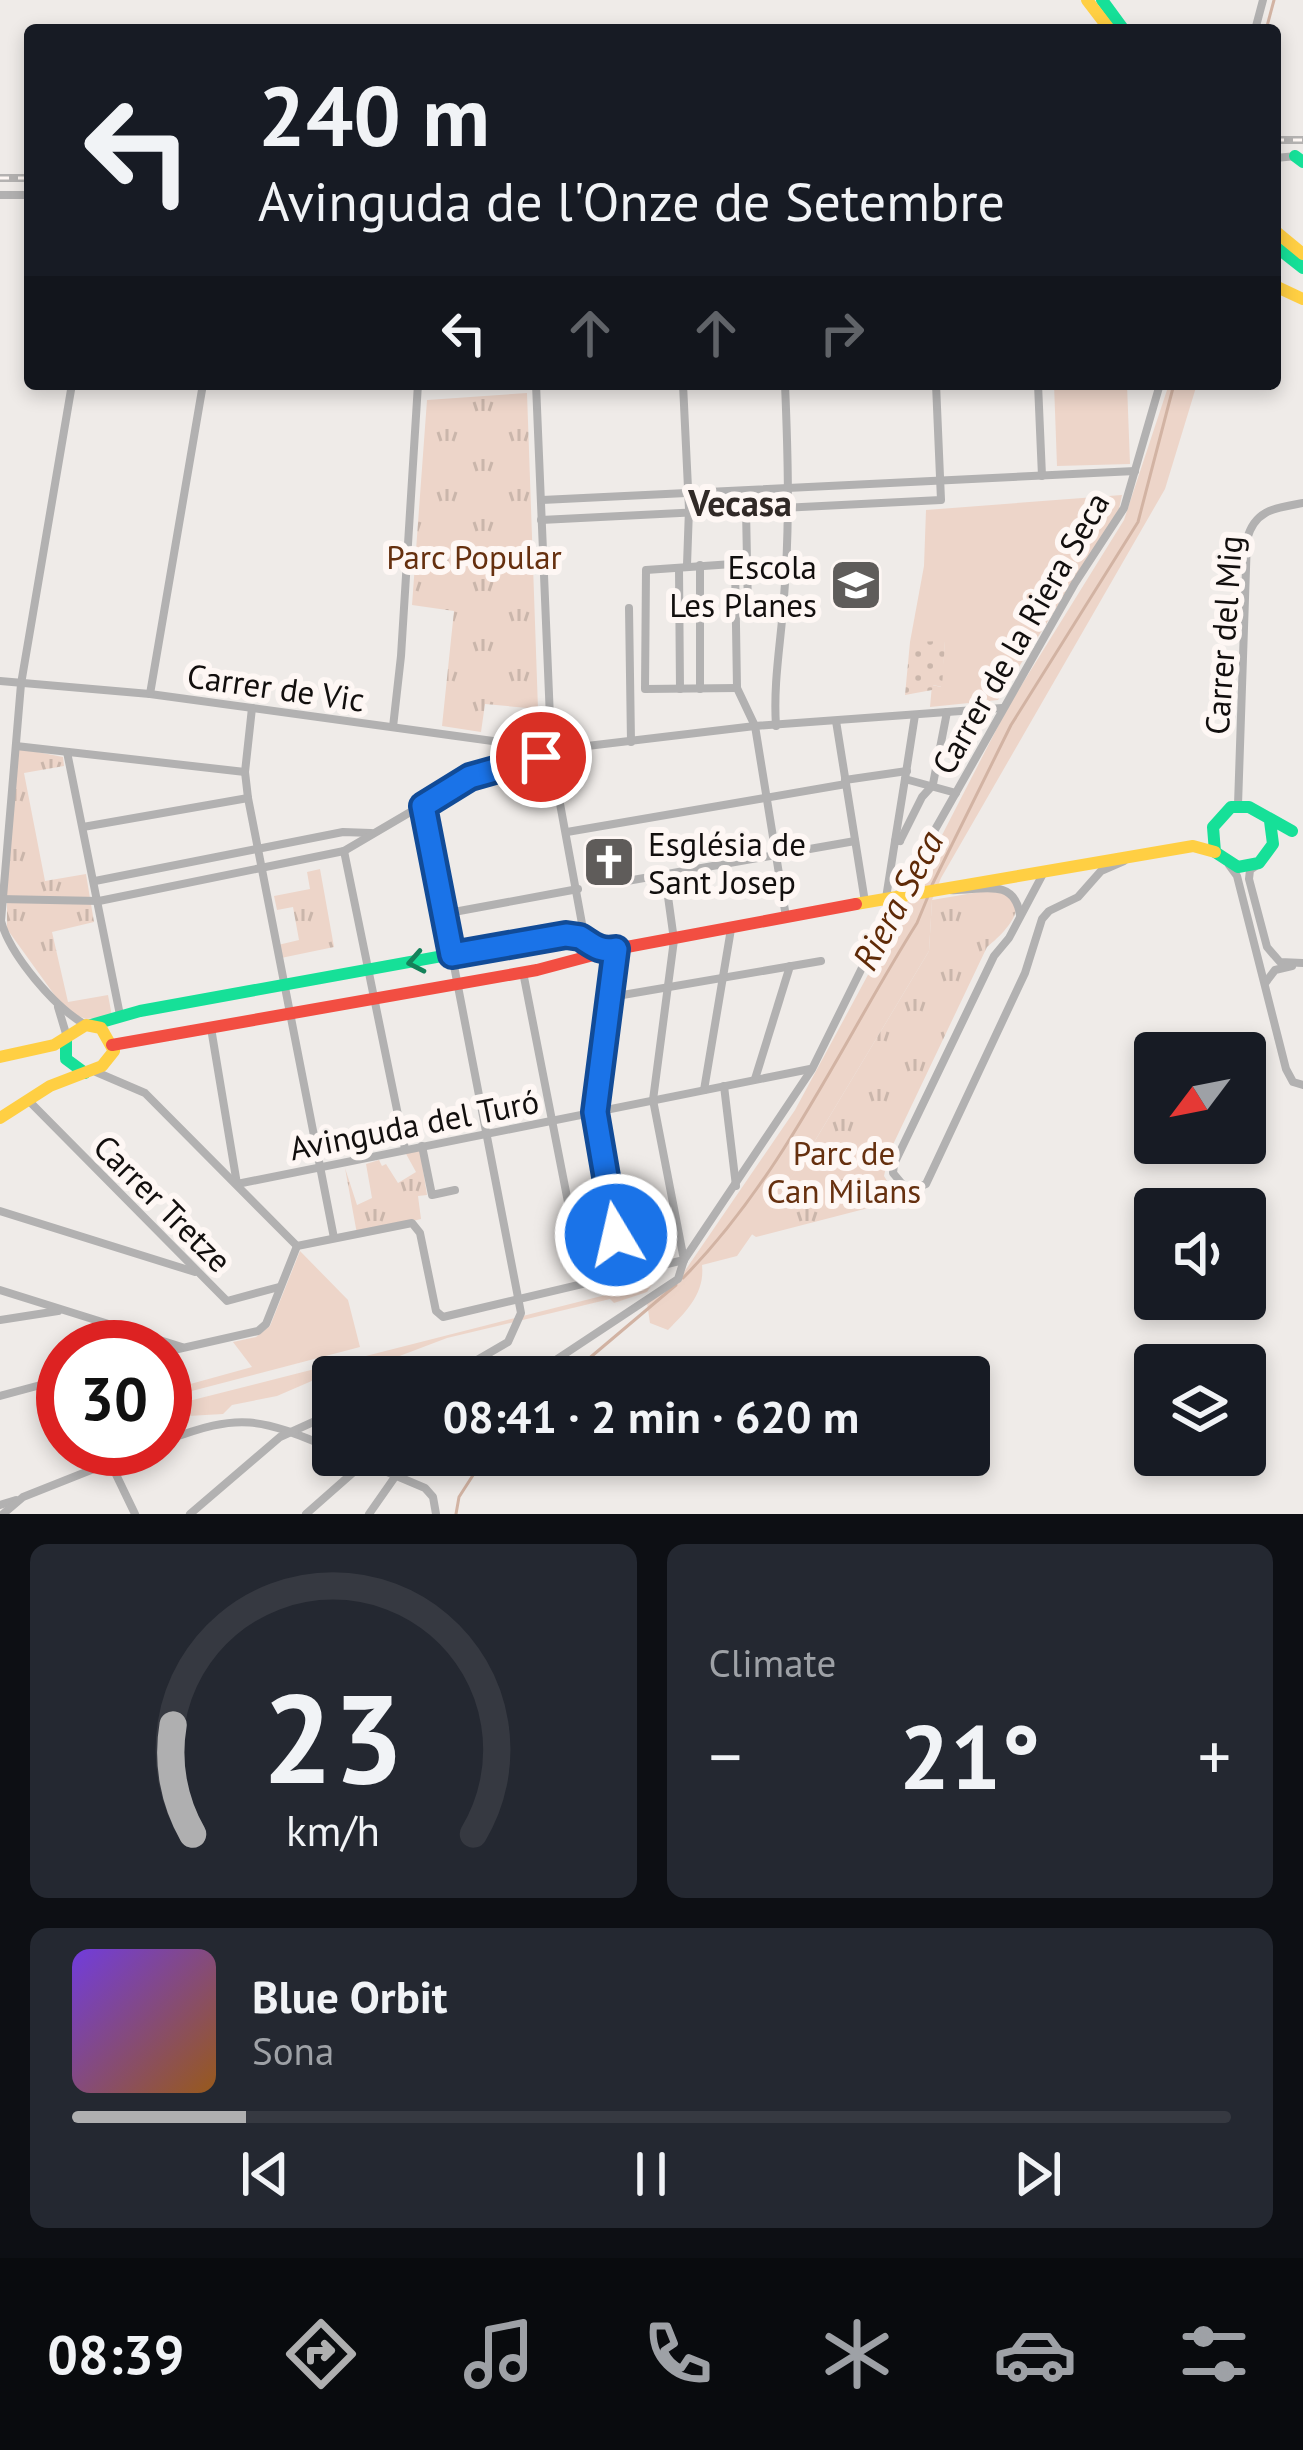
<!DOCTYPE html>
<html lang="en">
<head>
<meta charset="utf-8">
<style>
	body { margin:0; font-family:"PT Sans",sans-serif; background:#242831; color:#f1f3f6; height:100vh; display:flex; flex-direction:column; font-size:45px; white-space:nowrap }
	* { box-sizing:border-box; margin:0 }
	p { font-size:39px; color:#9ea1a6 }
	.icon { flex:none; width:66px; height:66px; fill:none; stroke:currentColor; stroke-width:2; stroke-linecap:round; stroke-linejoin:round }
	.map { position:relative; height:1514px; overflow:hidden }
	.panel { display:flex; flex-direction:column; gap:30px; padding:30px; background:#0d0f14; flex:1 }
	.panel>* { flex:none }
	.hud { position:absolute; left:24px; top:24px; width:1257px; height:366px; border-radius:12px; box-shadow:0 6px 18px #0003; background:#171b24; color:#f1f3f6; overflow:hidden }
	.needle { width:78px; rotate:238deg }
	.buttons { position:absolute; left:1134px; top:1032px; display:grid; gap:24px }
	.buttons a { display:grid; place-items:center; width:132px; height:132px; border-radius:12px; background:#171b24; box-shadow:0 6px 18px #0003; font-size:60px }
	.speed { position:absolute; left:36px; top:1320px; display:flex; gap:24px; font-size:60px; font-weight:700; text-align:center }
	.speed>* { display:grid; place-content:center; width:156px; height:156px; border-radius:50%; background:#171b24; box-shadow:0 6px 18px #0003; line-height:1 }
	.speed .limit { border:18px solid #d22; background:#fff; color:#111 }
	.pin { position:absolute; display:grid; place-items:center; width:102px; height:102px; color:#fff; margin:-51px; border:6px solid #fff; border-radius:50%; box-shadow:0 3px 12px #0007 }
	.me { position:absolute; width:132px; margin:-66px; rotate:351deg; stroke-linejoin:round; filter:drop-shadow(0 0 9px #0008) }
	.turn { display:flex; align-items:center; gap:42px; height:252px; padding:0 36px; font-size:54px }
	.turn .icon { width:156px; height:156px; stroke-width:2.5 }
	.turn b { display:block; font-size:84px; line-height:102px }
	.lanes { display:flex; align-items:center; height:114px; padding:0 36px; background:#0003; justify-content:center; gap:60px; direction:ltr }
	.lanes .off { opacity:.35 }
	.big { font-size:90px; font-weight:600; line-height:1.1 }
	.panel .widget { flex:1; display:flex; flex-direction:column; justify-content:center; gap:18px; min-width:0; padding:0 42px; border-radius:18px; background:#242831 }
	.panel .dial { align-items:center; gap:0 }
	.dial svg { height:312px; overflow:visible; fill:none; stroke:#363941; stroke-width:7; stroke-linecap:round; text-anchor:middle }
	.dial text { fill:#f1f3f6; stroke:none }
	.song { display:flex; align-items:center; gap:36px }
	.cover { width:144px; height:144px; border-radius:18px; background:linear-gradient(135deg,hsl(260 70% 55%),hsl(30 70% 35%)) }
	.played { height:12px; border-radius:6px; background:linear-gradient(90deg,#afafb0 15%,#363941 15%) }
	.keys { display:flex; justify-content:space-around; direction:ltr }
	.heat { display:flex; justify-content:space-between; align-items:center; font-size:66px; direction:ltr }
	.panel .tiles { flex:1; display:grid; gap:30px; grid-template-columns:1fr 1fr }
	.widget:last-child { grid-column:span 2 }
	.trip { position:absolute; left:312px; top:1356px; width:678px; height:120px; border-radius:12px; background:#171b24; box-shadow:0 6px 18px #0003; font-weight:600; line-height:120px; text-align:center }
	.tabs { display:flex; height:192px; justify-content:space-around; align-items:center; background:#090b0e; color:#9ea1a6 }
	.tabs .icon { width:84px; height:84px }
	.tabs .current { color:#afafb0 }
	.tabs b { font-size:54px; color:#f1f3f6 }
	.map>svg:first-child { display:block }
	.grass { fill:#edd5c9 }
	.park { fill:url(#park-tufts) }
	.garden { fill:url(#garden-dots) }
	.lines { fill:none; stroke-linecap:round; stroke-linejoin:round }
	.stream { stroke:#d2b3a3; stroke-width:3 }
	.street { stroke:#b2b1b1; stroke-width:8 }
	.fast { stroke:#16e098; stroke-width:12 }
	.slow { stroke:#ffcf43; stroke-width:12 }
	.jam { stroke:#f24e42; stroke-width:12 }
	.rail-casing { stroke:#b4b2b1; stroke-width:8 }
	.rail { stroke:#fef7f4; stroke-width:3; stroke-dasharray:9; stroke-linecap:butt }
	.oneway { stroke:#14825a }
	.route-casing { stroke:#114b97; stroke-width:30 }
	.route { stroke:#1a73e8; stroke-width:21 }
	.labels { text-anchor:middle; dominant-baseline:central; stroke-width:12; stroke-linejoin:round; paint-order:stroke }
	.park-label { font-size:33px; fill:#66300f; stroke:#fef7f4 }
	.poi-label { font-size:33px; fill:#120f0e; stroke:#fef7f4; text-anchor:end }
	.street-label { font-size:33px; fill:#120f0e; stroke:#fef7f4 }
	.neighbourhood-label { font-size:36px; font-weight:bold; fill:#312a27; stroke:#fef7f4 }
	.water-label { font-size:36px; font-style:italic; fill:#5f2a07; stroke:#fef7f4 }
</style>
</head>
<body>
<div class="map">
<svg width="1303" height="1514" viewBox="0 0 1303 1514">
	<defs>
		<pattern id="park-tufts" width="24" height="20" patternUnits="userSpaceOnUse" patternTransform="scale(3)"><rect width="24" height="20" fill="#edd5c9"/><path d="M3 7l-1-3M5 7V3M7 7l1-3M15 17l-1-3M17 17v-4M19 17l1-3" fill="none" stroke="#cab6ab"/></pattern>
		<pattern id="garden-dots" width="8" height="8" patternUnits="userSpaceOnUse" patternTransform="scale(3)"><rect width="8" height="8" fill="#edd5c9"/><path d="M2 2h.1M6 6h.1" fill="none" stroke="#cab6ab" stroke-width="1.8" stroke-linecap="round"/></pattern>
	</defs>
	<rect width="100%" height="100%" fill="#efebe8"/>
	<g class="grass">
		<path d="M1054 384H1127L1130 464 1057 466Z"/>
		<path d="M1169 384H1197L1165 489 941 878 932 900 929 951 801 1164 737 1256 702 1265C705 1293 687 1311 668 1330L650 1323 647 1303 680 1278 795 1110 897 921 887 927 899 904 907 903 1008 707 1124 520Z"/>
		<path d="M1122 495 1119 509 998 700 930 707 932 685 941 687 945 642H910L924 566 926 510Z"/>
		<path d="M300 1251 348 1300 360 1347 165 1398V1391L252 1367 233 1342 256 1337 270 1326Z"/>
		<path d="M653 1283 647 1292 614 1303 610 1299 447 1338 360 1371 314 1380 277 1396 232 1405 223 1414 188 1416 189 1423 165 1417V1407Z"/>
	</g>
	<g class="park">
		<path d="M527 393 538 709 485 704 481 732 442 726 454 611 412 605 427 400Z"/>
		<path d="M17 748 63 757 64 766 24 773 45 881 86 874 94 922 52 932 68 1002 108 995 112 1016 86 1019 66 1011 7 929V881Z"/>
		<path d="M320 869 334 947 281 958 278 945 299 940 293 907 277 910 274 896 310 889 307 872Z"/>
		<path d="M991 890C1038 898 1008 930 987 947L889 1153 884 1176 894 1192 907 1198 756 1237 750 1233 801 1164 929 951 932 900Z"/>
		<path d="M420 1150 427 1195 418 1196 421 1219 357 1234 345 1168 357 1205 372 1198 366 1164 379 1160 382 1166 386 1164 398 1183 416 1172 405 1152Z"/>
	</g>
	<path class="garden" d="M945 641 942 687 933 685 932 690 905 695 910 642Z"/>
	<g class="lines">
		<g class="stream">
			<path d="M1266 30 1274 0"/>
			<path d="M932 885 1011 725 1138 522 1174 384"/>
			<path d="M683 1278C783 1177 842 1042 917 923L929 894"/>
			<path d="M567 1377 676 1285"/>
			<path d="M456 1514 459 1497 486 1455"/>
		</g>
		<g class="street">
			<path d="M1255 30 1263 0"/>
			<path d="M1275 158 1297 156"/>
			<path d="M0 195H30"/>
			<path d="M72 384 21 684 1 921C10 955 55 1008 86 1025"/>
			<path d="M536 384 551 742 543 751 547 758 556 760 562 749 551 742"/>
			<path d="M683 384 689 509 687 565"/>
			<path d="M1038 384 1042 476"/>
			<path d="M542 500 1135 471"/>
			<path d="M746 510 748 610"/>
			<path d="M541 520 941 500 936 384"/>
			<path d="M735 564 737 688 755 726 786 917"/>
			<path d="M679 569 680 689"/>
			<path d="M629 608 631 742"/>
			<path d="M735 611 783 608"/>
			<path d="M0 681 150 694 544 748"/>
			<path d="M737 688 645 689 646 570 747 563"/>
			<path d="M700 689V565"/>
			<path d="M150 694 203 384"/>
			<path d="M252 708 245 772 248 798 334 1238"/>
			<path d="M836 721 865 902"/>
			<path d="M776 726C773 682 781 642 784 597 790 526 788 455 785 384"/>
			<path d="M393 727 401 656 418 384"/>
			<path d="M16 746 245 772"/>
			<path d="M562 749 755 726 1002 708"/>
			<path d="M67 752 120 1015"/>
			<path d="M552 760 585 940"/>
			<path d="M905 779 915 715"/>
			<path d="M845 780 907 771"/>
			<path d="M933 784 947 712"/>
			<path d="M423 805 521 1313 508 1342 448 1377"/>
			<path d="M1238 805 1247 539C1255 509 1276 508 1303 503"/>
			<path d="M83 827 248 798"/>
			<path d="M567 832 846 784"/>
			<path d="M900 841H895L905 779 956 793"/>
			<path d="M900 841 922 797 932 786"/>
			<path d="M344 851 405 1149"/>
			<path d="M1229 865 1237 876 1286 1069 1293 1082 1303 1085"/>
			<path d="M1256 866 1250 870 1249 879 1267 947 1280 962 1303 963"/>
			<path d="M1044 872 1009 938 994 956 894 1164 893 1173 908 1191 926 1184 1025 973 1042 919 1049 911 1078 897 1101 871 1124 861"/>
			<path d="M95 881 343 832 371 833"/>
			<path d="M627 881 855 841"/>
			<path d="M949 890C978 892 1014 875 1020 915"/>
			<path d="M886 898 895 841"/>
			<path d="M0 899 99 901 344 851 470 777 545 756"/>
			<path d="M443 914 578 889"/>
			<path d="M616 949 595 1112 622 1276"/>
			<path d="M523 972 576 1243"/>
			<path d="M1266 982 1275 970 1292 966"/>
			<path d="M611 997 821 961"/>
			<path d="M58 1007 67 1037"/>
			<path d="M211 1028 237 1184 810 1069"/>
			<path d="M96 1072 145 1093 297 1246"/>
			<path d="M755 1079 790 966"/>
			<path d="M724 1086 736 1186"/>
			<path d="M704 1090 731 929"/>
			<path d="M28 1100 227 1301 279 1287"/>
			<path d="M422 1146 432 1195 455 1190"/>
			<path d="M0 1211 195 1272"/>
			<path d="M297 1246 412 1223 420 1233 436 1311 443 1317 684 1260 653 1100 674 940 665 875"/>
			<path d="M0 1290 182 1347"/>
			<path d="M0 1320 58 1311"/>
			<path d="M165 1352 258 1331 266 1324 297 1246"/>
			<path d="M530 1377 678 1279 684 1260 812 1069 899 893 1075 583 1124 508 1160 384"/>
			<path d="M0 1396 63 1379"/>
			<path d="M165 1441C241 1412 259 1418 333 1449"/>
			<path d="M347 1455 425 1488 433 1497 436 1514"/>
			<path d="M110 1462 135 1514"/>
			<path d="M0 1505 16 1500"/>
			<path d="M3 1514 23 1497 144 1449"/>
			<path d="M190 1514 280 1437 333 1413"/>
			<path d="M306 1514 365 1462"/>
			<path d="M369 1514 397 1474 417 1455"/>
		</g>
		<g class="fast">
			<path d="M1102 0 1124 30"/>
			<path d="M1295 156 1303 162"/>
			<path d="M1275 246 1303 268"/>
			<path d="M1270 821 1273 844 1259 863 1238 867 1215 852 1213 827 1231 807H1249L1292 831"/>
			<path d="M91 1025 140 1011 558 935 580 937 587 945 607 950"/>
			<path d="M66 1039V1059L85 1073"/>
		</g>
		<g class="slow">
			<path d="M1087 0 1110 30"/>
			<path d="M1275 231 1303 254"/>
			<path d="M1275 286 1303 299"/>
			<path d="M856 904 1193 846 1215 852"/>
			<path d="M0 1057 54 1045 86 1025 101 1028 114 1051 102 1066 50 1086 0 1118"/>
		</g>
		<path class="jam" d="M112 1045 537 970 616 949 856 904"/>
		<g class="rail-casing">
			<g id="rail">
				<path d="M1275 140H1303"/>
				<path d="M0 178H30"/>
			</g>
		</g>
		<use href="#rail" class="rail"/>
	</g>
	<defs><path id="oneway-chevron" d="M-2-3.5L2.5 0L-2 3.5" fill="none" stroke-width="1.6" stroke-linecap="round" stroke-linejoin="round" transform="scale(3)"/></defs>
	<use class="oneway" href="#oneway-chevron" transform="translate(416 962) rotate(169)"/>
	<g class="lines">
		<g class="route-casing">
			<path id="route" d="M541 757 470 777 423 806 452 955 566 935 580 937C593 945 599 952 616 949L595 1112 616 1235"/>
		</g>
		<use href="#route" class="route"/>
	</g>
	<defs>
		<g id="school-square" transform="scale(2.7)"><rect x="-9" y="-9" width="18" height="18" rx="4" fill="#5f5c5a" stroke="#fef7f4"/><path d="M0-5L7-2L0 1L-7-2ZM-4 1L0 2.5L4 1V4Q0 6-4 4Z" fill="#fff"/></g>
		<g id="church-square" transform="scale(2.7)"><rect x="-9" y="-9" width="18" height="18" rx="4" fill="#5f5c5a" stroke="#fef7f4"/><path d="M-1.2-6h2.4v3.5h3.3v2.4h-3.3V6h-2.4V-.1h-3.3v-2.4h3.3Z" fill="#fff"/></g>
	</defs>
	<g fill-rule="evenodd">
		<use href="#school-square" x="856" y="585"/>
		<use href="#church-square" x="609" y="862"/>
	</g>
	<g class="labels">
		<g class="park-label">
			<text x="474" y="556">Parc Popular</text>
			<text x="844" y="1152">Parc de<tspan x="844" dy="38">Can Milans</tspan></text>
		</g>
		<g class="poi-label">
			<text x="817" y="566">Escola<tspan x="817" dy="38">Les Planes</tspan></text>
			<text x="648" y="843" text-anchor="start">Església de<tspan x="648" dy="38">Sant Josep</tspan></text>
		</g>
		<g class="street-label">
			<text transform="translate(1020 633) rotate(-60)">Carrer de la Riera Seca</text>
			<text transform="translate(1223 635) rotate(-86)">Carrer del Mig</text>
			<text transform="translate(276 687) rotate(8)">Carrer de Vic</text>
			<text transform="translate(414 1124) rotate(-11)">Avinguda del Turó</text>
			<text transform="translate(163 1203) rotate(45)">Carrer Tretze</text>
		</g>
		<g class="neighbourhood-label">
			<text x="740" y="502">Vecasa</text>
		</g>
		<g class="water-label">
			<text transform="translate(897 900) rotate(-62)">Riera Seca</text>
		</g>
	</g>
</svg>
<div class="buttons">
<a><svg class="needle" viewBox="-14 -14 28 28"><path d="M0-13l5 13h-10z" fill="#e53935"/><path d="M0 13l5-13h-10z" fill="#9ea1a6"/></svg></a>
<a><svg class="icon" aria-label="sound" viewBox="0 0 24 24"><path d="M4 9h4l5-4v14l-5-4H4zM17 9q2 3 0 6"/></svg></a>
<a><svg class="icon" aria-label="layers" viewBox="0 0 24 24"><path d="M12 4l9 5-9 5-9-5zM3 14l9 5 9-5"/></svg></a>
</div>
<div class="speed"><div class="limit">30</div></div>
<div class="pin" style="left:541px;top:757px;background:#d93025"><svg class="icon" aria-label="arrive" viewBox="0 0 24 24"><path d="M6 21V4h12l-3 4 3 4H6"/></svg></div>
<svg class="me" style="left:616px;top:1235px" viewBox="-20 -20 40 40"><circle r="17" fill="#1a73e8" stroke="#fff" stroke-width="3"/><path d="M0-11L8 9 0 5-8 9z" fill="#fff"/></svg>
<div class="trip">08:41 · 2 min · 620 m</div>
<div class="hud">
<div class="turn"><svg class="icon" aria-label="left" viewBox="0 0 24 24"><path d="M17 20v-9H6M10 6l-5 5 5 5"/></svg><div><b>240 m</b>Avinguda de l'Onze de Setembre</div></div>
<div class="lanes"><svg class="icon" aria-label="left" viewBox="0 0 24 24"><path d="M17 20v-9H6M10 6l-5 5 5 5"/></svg><svg class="icon off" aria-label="ahead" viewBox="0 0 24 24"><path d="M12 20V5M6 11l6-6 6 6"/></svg><svg class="icon off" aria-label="ahead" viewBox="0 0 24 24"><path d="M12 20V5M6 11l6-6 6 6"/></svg><svg class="icon off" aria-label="right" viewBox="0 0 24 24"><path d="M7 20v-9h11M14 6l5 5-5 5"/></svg></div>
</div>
</div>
<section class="panel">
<div class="tiles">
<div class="widget dial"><svg viewBox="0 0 100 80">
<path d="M14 69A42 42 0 1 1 86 69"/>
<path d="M14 69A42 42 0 0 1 9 41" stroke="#afafb0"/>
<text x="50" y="56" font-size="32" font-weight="700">23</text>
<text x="50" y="72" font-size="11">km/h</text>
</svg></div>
<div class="widget"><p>Climate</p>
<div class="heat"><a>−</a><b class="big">21°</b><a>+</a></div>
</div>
<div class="widget">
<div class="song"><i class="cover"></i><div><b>Blue Orbit</b><p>Sona</p></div></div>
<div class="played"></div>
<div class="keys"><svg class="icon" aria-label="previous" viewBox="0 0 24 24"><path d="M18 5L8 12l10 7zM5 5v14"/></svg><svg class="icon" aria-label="pause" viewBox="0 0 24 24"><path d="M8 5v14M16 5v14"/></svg><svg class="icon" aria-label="next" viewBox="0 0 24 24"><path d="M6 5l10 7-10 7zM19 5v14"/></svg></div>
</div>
</div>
</section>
<nav class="tabs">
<b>08:39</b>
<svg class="icon current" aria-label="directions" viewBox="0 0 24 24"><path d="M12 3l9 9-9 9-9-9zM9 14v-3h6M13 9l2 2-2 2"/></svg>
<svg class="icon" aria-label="music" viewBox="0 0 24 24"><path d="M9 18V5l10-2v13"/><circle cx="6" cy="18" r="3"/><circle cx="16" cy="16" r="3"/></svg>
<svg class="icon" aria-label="phone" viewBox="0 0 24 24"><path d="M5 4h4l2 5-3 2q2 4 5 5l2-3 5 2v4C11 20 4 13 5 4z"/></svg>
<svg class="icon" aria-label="climate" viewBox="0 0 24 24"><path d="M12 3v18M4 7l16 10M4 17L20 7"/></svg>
<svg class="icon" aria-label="car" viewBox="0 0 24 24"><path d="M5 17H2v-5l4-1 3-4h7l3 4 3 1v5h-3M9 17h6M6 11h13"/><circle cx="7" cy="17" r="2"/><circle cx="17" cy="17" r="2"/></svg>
<svg class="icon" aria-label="filters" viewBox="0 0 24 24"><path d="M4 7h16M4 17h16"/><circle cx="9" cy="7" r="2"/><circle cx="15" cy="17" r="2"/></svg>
</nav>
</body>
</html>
